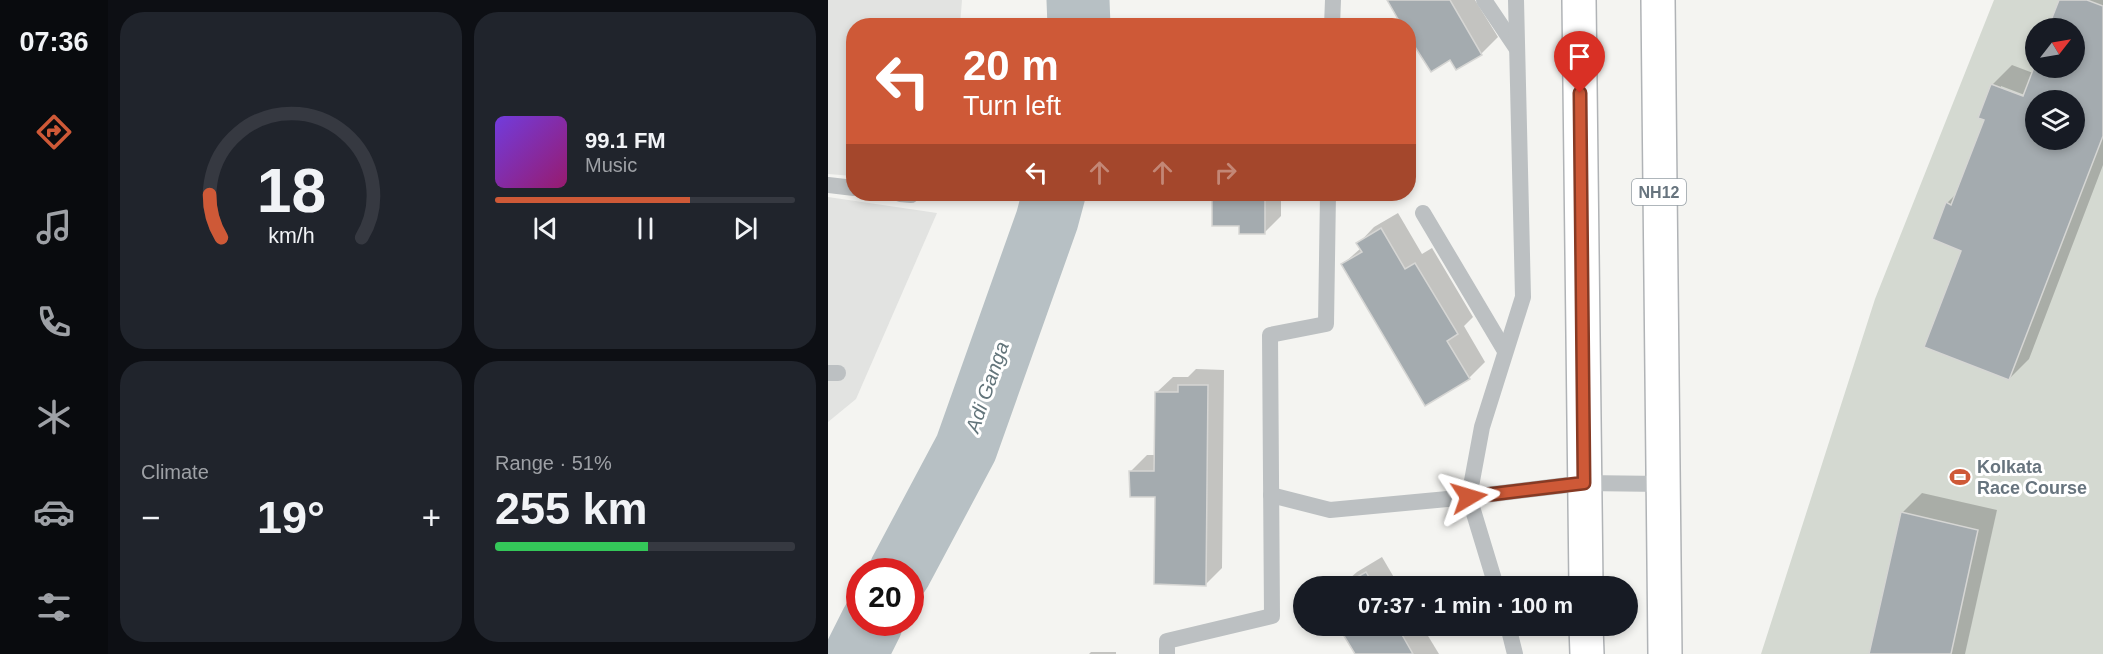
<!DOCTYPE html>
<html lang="en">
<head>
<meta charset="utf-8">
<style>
	body { margin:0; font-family:Arial,sans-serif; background:#20242c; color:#f1f3f6; height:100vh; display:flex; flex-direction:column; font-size:22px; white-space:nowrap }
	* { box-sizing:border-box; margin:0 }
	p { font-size:20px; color:#9ea1a6 }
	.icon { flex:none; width:33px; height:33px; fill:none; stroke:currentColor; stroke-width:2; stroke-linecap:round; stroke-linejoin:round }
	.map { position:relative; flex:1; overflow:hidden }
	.panel { display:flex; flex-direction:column; gap:12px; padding:12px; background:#0d0f14; width:720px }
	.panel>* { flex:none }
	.top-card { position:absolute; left:18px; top:18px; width:570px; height:183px; border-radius:24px; box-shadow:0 3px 9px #0003; background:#ce5937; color:#fff; overflow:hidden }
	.needle { width:39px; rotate:59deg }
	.tools { position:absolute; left:1197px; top:18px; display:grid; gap:12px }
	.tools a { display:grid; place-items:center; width:60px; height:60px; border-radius:50%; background:#171b24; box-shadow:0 3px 9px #0003; font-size:30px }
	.speed { position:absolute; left:18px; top:558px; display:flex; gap:12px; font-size:30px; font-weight:700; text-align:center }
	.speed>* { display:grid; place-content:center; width:78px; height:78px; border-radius:50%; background:#171b24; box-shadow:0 3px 9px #0003; line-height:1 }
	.speed .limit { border:9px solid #d22; background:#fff; color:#111 }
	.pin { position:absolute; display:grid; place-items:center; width:51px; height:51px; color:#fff; margin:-62px -26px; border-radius:50% 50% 50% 0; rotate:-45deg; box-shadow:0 0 6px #0007 }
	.pin .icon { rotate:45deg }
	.me { position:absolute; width:66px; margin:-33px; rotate:83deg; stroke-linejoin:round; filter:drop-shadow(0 0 4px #0008) }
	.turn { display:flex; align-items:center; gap:21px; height:126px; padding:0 18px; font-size:27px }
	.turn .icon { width:78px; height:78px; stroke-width:2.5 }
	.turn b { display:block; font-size:42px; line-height:51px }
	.lanes { display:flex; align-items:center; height:57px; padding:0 18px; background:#0003; justify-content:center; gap:30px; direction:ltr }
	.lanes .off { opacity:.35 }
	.big { font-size:45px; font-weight:800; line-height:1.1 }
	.panel .card { flex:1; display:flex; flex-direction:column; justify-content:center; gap:9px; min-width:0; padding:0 21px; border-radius:24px; background:#20242c }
	.panel .dial { align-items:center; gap:0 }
	.dial svg { height:156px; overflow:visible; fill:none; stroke:#363941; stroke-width:7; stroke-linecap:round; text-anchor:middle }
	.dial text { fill:#f1f3f6; stroke:none }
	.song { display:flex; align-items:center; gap:18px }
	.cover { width:72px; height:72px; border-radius:9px; background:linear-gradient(135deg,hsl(260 70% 55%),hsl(320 70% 35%)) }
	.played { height:6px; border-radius:3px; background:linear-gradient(90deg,#ce5937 65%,#363941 65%) }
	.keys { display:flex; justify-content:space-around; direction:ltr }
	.heat { display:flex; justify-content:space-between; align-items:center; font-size:33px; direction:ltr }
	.charge { height:9px; border-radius:4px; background:linear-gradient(90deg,#34c759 51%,#363941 0) }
	.panel .tiles { flex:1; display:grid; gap:12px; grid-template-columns:repeat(2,1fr) }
	.trip { position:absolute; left:465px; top:576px; width:345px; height:60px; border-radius:30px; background:#171b24; box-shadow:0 3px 9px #0003; font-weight:800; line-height:60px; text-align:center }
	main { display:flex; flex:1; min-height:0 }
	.menu { display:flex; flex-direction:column; width:108px; justify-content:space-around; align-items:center; background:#090b0e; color:#9ea1a6 }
	.menu .icon { width:42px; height:42px }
	.menu .active { color:#ce5937 }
	.menu b { font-size:27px; color:#f1f3f6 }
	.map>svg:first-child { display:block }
	.built { fill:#e2e3e1 }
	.green { fill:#d4d9d1; fill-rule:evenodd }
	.shadow { fill:#0003; fill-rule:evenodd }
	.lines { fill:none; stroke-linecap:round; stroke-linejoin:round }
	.river { stroke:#b7c0c4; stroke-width:63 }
	.building { fill:#a4abaf; stroke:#d6d6d4; stroke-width:1.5; fill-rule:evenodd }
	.highway-casing { stroke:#b0b3b6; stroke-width:36 }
	.lane { stroke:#bcc0c2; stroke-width:16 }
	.highway { stroke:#fff; stroke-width:33 }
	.route-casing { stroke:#863a24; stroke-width:15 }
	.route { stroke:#ce5937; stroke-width:10 }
	.labels { text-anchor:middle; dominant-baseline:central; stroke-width:6; stroke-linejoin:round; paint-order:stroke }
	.shield { fill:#fff; stroke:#959ea5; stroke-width:1.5 }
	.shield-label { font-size:16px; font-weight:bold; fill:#67747e }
	.poi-label { font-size:18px; font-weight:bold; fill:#67747e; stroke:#fff; text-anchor:start }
	.water-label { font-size:20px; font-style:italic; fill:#63757b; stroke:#fff }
</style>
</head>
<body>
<main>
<nav class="menu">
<b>07:36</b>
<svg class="icon active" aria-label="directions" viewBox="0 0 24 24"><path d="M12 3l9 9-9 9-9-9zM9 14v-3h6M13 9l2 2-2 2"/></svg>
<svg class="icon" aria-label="music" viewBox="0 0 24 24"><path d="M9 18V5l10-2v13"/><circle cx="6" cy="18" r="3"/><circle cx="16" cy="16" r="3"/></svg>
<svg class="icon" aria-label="phone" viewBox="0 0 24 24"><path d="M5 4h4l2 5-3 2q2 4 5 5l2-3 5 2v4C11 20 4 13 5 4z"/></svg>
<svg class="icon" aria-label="climate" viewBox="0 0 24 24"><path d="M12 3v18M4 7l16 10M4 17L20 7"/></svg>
<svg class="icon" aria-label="car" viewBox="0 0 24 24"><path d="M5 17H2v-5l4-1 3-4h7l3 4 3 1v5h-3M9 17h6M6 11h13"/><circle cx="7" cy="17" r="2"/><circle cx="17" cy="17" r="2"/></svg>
<svg class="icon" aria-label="filters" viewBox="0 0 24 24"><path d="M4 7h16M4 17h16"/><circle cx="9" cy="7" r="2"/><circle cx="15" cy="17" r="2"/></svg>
</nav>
<section class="panel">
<div class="tiles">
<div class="card dial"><svg viewBox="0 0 100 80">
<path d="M14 69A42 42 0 1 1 86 69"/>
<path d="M14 69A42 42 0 0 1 8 47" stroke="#ce5937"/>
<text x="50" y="56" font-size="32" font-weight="700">18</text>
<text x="50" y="72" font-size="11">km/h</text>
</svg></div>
<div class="card">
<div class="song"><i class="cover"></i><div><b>99.1 FM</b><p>Music</p></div></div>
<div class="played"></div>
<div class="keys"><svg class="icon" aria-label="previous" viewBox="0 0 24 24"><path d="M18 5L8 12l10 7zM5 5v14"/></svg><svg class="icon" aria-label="pause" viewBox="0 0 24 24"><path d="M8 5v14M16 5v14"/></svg><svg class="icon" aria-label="next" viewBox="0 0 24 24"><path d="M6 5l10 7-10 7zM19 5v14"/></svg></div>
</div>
<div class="card"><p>Climate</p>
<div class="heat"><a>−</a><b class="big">19°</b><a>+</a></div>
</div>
<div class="card"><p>Range · 51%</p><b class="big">255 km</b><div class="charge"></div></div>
</div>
</section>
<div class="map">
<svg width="1275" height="654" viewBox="0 0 1275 654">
	<rect width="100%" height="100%" fill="#f4f4f1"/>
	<g class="built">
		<path d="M0 0H134L132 25 26 26 25 176 0 174Z"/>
		<path d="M0 197 109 213 28 399 0 422Z"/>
	</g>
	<path class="green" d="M1166 0H1275V654H933L1047 299ZM1208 28H1246V68H1208ZM1208 100H1246V140H1208Z"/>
	<g class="shadow">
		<path d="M561 0H647L670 37 653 54 629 68 623 58 580 26Z"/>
		<path d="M1233 0H1275V165L1201 359 1181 379 1119 203 1129 193 1157 119 1152 117 1165 84 1184 65 1205 73 1208 68H1246V28H1222ZM1173 86 1202 97 1201 100 1173 89ZM1208 100H1246V140H1208Z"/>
		<path d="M385 194H453V216L436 233 412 225H385Z"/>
		<path d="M570 213 594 254 604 248 645 317 636 326 657 362 641 378 515 264 533 248 530 244 546 227Z"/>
		<path d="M368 369 396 370 394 568 378 584 328 496 303 471 319 455H327L328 393 345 377H360Z"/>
		<path d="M1094 493 1169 510 1137 654H1042L1074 513Z"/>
		<path d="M554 557 571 586H513L529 572Z"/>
		<path d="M512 626H594L611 654H528Z"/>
		<path d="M263 652H288V654H261Z"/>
	</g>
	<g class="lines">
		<g class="river">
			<path d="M250 0 251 26"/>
			<path d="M72 572 138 448 219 220 226 194"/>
			<path d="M28 654 44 622"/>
		</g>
	</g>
	<g class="building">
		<path d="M559 0H622L654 55 628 70 622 60 603 72 580 36V26H574Z"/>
		<path d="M1231 0H1259L1275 6V136L1181 380 1096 347 1133 251 1104 239 1118 202 1123 205 1156 120 1150 118 1163 84 1195 96 1208 62V68H1246V28H1220ZM1208 100H1246V140H1208Z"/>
		<path d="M384 194H437V234H411V226H384Z"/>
		<path d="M553 228 577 269 587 263 630 334 619 341 642 379 597 406 513 264 534 252 528 243Z"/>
		<path d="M350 385H380L378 586 326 584 327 497H302L301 471H326L327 392H350Z"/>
		<path d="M1073 512 1150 530 1123 654H1041Z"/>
		<path d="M538 572 546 586H513Z"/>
		<path d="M510 626H569L585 654H527Z"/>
	</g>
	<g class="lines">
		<g class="highway-casing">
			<g id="highway">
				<path d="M751 0 758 586"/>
				<path d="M830 0 837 654"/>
				<path d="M758 626 759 654"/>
			</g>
		</g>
		<g class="lane">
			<path d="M656 0 689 49"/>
			<path d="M504 26 505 0"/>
			<path d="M0 185 26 188"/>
			<path d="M72 194 83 195"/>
			<path d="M595 213 677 351"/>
			<path d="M0 373H10"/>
			<path d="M443 495 502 510 641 497 756 483 835 484"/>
			<path d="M668 586 641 497 654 427 695 297 688 0"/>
			<path d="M680 626 687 654"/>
			<path d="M339 654V641L444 616 442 335 498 324 500 194"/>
		</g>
		<use href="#highway" class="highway"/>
	</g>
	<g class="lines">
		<g class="route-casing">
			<path id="route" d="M641 497 756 483 752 93"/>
		</g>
		<use href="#route" class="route"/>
	</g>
	<defs>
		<g id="stadium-bare" transform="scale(1.62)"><path d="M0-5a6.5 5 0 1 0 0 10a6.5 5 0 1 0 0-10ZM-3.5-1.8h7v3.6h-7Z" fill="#ce5937" stroke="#fff" stroke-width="2.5" paint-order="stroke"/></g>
	</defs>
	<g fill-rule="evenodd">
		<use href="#stadium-bare" x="1132" y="477"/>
	</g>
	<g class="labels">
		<rect class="shield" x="804" y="179" width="54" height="26" rx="4.5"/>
		<g class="shield-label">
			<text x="831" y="192">NH12</text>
		</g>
		<g class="poi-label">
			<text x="1149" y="467">Kolkata<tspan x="1149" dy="21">Race Course</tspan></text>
		</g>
		<g class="water-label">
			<text transform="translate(159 387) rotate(-71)">Adi Ganga</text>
		</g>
	</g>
</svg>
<div class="tools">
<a><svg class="needle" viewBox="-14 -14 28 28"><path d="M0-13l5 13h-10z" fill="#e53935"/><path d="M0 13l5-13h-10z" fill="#9ea1a6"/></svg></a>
<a><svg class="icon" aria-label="layers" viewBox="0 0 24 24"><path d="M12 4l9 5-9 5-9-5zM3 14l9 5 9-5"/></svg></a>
</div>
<div class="speed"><div class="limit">20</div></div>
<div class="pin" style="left:752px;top:93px;background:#d93025"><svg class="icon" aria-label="arrive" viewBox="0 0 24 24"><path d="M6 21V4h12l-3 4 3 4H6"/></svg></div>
<svg class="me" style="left:641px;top:497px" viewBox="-20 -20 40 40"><path d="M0-17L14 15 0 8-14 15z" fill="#ce5937" stroke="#fff" stroke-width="4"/></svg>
<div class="trip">07:37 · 1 min · 100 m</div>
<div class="top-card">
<div class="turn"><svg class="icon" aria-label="left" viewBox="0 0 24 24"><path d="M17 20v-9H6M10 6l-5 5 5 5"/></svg><div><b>20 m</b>Turn left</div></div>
<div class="lanes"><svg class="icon" aria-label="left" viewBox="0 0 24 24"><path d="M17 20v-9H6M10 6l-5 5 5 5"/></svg><svg class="icon off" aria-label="ahead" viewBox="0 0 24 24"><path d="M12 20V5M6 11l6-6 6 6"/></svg><svg class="icon off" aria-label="ahead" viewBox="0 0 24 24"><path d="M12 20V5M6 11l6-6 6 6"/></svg><svg class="icon off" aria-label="right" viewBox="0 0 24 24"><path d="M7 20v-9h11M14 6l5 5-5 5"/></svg></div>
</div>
</div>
</main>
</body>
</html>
